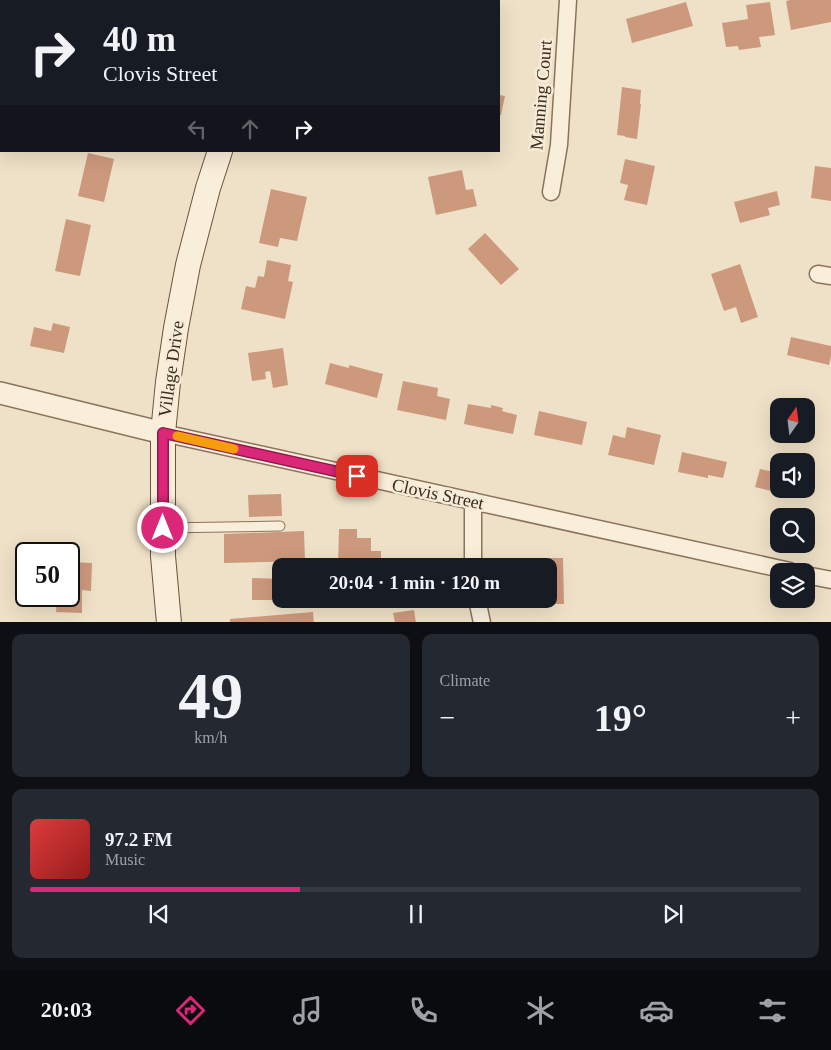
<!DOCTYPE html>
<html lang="en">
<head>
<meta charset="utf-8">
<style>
	body { margin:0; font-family:"Times New Roman",serif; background:#242831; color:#f1f3f6; height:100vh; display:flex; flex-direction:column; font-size:19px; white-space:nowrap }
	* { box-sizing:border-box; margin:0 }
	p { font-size:16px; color:#9ea1a6 }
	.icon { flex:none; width:28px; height:28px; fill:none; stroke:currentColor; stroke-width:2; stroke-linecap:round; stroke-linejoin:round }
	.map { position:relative; height:622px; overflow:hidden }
	.drawer { display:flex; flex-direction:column; gap:12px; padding:12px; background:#0d0f14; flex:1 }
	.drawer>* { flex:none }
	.top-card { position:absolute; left:0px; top:0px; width:500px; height:152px; box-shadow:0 5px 20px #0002; background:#171b24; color:#f1f3f6; overflow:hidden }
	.needle { width:32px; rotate:14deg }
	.tools { position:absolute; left:770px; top:398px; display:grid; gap:10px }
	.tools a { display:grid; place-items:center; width:45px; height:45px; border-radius:10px; background:#171b24; box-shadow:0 5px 20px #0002; font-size:25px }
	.speed { position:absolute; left:15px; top:542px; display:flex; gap:10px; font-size:25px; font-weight:700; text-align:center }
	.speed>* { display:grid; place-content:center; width:65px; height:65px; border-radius:50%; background:#171b24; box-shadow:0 5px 20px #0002; line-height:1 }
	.speed .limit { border:2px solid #111; border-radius:8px; background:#fff; color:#111 }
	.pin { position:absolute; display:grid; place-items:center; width:42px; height:42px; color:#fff; margin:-21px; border-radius:10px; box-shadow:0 2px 8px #0006 }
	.me { position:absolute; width:55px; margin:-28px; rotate:0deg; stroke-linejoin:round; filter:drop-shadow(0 0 4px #0008) }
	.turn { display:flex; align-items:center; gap:18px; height:105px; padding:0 20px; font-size:22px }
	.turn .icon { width:65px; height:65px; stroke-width:2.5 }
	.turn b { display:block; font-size:35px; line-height:42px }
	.lanes { display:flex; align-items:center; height:48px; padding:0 20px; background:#0003; justify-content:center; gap:25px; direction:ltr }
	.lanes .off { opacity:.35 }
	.big { font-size:38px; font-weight:700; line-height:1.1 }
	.drawer .tile { flex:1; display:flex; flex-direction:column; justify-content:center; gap:8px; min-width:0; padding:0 18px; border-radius:10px; background:#242831 }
	.drawer .dial { align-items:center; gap:0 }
	.dial b { font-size:65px; line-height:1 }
	.song { display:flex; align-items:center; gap:15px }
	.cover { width:60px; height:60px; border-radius:8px; background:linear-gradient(135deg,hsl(0 70% 55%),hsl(0 70% 35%)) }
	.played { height:5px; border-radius:2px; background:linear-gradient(90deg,#db2777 35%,#363941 35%) }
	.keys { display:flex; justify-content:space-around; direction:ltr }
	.heat { display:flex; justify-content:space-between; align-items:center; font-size:28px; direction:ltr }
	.drawer .tiles { flex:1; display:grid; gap:12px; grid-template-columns:1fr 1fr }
	.tile:last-child { grid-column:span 2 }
	.trip { position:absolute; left:272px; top:558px; width:285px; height:50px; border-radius:10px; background:#171b24; box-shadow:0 5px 20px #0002; font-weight:700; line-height:50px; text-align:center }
	.dock { display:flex; height:80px; justify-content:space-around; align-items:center; background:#090b0e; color:#9ea1a6 }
	.dock .icon { width:35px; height:35px }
	.dock .selected { color:#db2777 }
	.dock b { font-size:22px; color:#f1f3f6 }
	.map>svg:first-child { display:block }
	.building { fill:#cd997d }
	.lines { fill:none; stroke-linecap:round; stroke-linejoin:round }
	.service-casing { stroke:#8b725c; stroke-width:11 }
	.minor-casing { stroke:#8b725c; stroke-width:19 }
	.tertiary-casing { stroke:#8b725c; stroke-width:24 }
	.secondary-casing { stroke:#6d533f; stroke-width:26 }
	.service { stroke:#f9eeda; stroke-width:9 }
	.minor { stroke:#f9eeda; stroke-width:16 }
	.tertiary { stroke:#f9eeda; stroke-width:21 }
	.secondary { stroke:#f9eeda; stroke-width:24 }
	.route-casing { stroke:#8e194d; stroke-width:12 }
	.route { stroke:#db2777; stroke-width:9 }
	.slow { stroke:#f59e0b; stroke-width:9 }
	.labels { text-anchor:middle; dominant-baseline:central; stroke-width:5; stroke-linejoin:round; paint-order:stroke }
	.street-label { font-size:18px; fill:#3b2b20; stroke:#f6ebd6 }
</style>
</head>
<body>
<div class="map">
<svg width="831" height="623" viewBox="0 0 831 623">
	<rect width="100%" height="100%" fill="#efe1c7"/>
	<g class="building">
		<path d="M790 0H831V22L791 30 786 1Z"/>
		<path d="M686 2 693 26 632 43 626 19Z"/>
		<path d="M770 2 775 35 759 37 761 47 739 50 738 46 726 47 722 23 748 19 746 5Z"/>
		<path d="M622 87 641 90 640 104H641L637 139 625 137V136L617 135Z"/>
		<path d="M499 95 505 96 501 115H499Z"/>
		<path d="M88 153 114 159 104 202 78 196Z"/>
		<path d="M625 159 655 166 647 205 624 200 628 185 620 183Z"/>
		<path d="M815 166 831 168V201L811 198Z"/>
		<path d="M462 170 466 190 473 189 477 206 436 215 428 177Z"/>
		<path d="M271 189 307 197 297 241 280 238 278 247 259 243Z"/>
		<path d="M777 191 780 205 768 208 770 215 740 223 734 202Z"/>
		<path d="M66 219 91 225 80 276 55 271Z"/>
		<path d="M485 233 519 269 501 285 468 249Z"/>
		<path d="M267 260 291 265 288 281 293 282 285 319 241 309 246 286 255 288 258 276 264 277Z"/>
		<path d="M740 264 758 317 741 323 736 307 724 311 711 274Z"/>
		<path d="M53 323 70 327 64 353 30 346 34 327 51 331Z"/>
		<path d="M791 337 831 346V356L829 365 787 355Z"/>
		<path d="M283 348 288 385 273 388 270 371 265 372 266 379 252 381 248 353Z"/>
		<path d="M330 363 349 368V365L383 374 377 398 325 384Z"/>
		<path d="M403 381 438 388 437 396 450 399 446 420 397 410Z"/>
		<path d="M468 404 491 408V405L503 408 502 411 517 415 513 434 464 424Z"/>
		<path d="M539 411 587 422 582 445 534 435Z"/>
		<path d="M627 427 661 435 654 465 608 455 613 435 625 438Z"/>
		<path d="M682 452 727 462 723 478 708 475V478L678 472Z"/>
		<path d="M760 469 779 473V489H802L800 498 755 487Z"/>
		<path d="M281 494 282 516 249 517 248 495Z"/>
		<path d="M339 529H357V538H371V551H381V566H338Z"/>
		<path d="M304 531 305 561 224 563V534Z"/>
		<path d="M531 558H563L564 604H532V599H549V566H531Z"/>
		<path d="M69 562 92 563 91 591 82 590V613L56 612 57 596H69Z"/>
		<path d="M252 578 281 579V600H252Z"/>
		<path d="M414 610 416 623H395L393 613Z"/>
		<path d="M313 612 314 623H230V619Z"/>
	</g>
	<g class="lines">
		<g class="service-casing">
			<path id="service" d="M163 528 280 526"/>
		</g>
		<g class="minor-casing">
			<g id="minor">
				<path d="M551 192 559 145 568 0"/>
				<path d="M818 274 831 276"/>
				<path d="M163 433 790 571"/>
				<path d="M473 501V566"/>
				<path d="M806 575 831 580"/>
				<path d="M477 599 482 623"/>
			</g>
		</g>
		<g class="tertiary-casing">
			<path id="tertiary" d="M0 393 163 433"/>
		</g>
		<g class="secondary-casing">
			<g id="secondary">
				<path d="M262 1 263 0"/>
				<path d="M169 623 163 556V433L168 382 176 328 188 265 208 188 220 151"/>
			</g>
		</g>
		<use href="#service" class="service"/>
		<use href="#minor" class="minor"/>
		<use href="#tertiary" class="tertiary"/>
		<use href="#secondary" class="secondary"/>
	</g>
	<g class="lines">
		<g class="route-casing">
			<path id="route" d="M163 528V433L357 476"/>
		</g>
		<use href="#route" class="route"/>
		<path class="slow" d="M177 436 234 449"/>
	</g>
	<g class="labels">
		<g class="street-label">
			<text transform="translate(541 95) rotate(-85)">Manning Court</text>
			<text transform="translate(171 369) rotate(-82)">Village Drive</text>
			<text transform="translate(438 494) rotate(12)">Clovis Street</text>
		</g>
	</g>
</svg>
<div class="tools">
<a><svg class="needle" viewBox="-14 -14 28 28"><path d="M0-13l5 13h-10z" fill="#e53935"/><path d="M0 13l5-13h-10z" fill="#9ea1a6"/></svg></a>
<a><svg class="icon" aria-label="sound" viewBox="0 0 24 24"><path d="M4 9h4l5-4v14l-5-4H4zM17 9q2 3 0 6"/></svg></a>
<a><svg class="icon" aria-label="search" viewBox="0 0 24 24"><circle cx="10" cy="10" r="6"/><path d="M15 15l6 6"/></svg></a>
<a><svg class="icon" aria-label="layers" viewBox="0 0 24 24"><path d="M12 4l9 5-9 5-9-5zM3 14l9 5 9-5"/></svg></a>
</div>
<div class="speed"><div class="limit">50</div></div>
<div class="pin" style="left:357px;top:476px;background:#d93025"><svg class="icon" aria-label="arrive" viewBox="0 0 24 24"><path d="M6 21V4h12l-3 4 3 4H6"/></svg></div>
<svg class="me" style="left:163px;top:528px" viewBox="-20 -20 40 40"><circle r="17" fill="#db2777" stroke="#fff" stroke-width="3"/><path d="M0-11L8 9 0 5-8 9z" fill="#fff"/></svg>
<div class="trip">20:04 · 1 min · 120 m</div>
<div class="top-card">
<div class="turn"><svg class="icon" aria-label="right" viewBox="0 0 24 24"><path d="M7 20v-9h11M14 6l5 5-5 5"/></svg><div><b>40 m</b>Clovis Street</div></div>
<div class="lanes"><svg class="icon off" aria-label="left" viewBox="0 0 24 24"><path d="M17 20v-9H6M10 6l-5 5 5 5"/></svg><svg class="icon off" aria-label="ahead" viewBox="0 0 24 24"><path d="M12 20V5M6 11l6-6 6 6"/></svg><svg class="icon" aria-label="right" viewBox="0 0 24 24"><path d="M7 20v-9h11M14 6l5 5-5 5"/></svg></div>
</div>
</div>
<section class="drawer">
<div class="tiles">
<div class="tile dial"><b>49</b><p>km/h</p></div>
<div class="tile"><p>Climate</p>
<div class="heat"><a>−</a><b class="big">19°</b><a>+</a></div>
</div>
<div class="tile">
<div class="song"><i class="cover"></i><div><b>97.2 FM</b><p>Music</p></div></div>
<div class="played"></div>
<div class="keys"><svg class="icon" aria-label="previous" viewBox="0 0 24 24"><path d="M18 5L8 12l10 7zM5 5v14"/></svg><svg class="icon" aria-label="pause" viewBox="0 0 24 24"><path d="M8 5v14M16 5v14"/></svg><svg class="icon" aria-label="next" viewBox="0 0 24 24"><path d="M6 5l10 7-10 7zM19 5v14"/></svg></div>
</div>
</div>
</section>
<nav class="dock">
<b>20:03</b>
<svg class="icon selected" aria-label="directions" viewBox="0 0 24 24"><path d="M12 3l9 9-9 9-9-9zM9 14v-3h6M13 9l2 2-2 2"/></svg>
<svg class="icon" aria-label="music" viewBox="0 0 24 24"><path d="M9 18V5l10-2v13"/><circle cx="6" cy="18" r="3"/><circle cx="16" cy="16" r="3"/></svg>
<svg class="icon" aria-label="phone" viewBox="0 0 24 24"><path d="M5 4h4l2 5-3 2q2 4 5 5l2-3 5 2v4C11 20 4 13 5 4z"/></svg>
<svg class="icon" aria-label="climate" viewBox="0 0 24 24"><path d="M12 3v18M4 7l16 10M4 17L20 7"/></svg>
<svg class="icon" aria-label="car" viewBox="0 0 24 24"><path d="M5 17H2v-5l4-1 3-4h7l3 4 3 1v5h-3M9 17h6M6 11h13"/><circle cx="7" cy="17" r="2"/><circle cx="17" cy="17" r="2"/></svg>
<svg class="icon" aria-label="filters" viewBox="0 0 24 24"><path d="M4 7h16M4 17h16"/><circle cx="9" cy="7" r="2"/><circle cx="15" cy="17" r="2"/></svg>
</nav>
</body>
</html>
